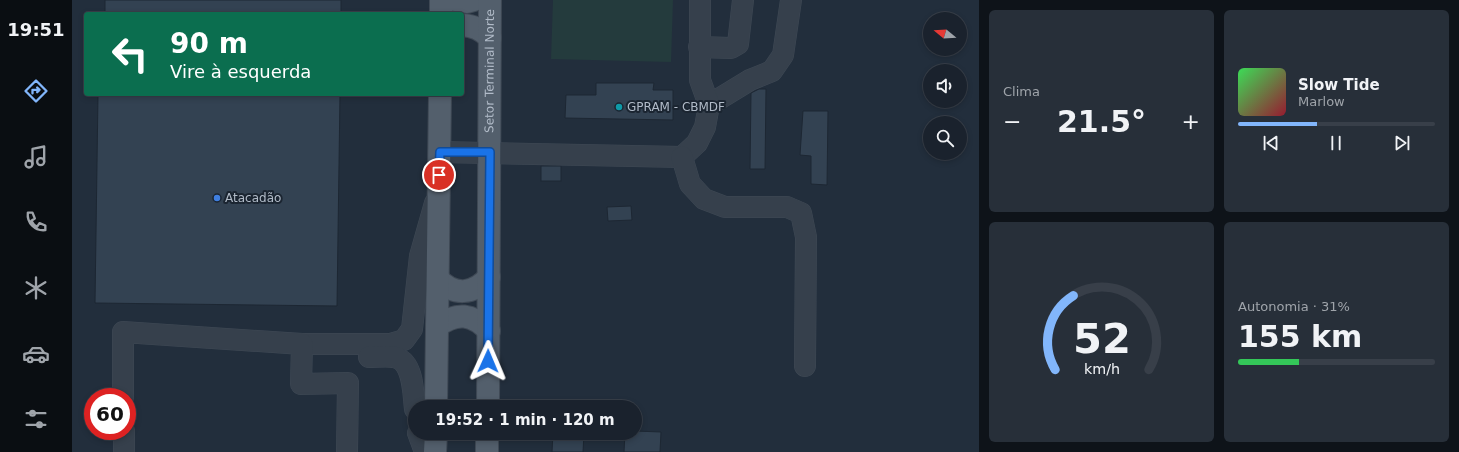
<!DOCTYPE html>
<html lang="pt">
<head>
<meta charset="utf-8">
<style>
	body { margin:0; font-family:"DejaVu Sans",sans-serif; background:#272f39; color:#f1f3f6; height:100vh; display:flex; flex-direction:column; font-size:15px; white-space:nowrap }
	* { box-sizing:border-box; margin:0 }
	p { font-size:13px; color:#9fa4aa }
	.icon { flex:none; width:22px; height:22px; fill:none; stroke:currentColor; stroke-width:2; stroke-linecap:round; stroke-linejoin:round }
	.map { position:relative; flex:1; overflow:hidden }
	.drawer { display:flex; flex-direction:column; gap:10px; padding:10px; background:#0e1319; width:480px }
	.drawer>* { flex:none }
	.hud { position:absolute; left:12px; top:12px; width:380px; height:84px; border-radius:4px; box-shadow:0 2px 6px #0003,0 0 0 1px #383f49; background:#0b6e4f; color:#fff; overflow:hidden }
	.needle { width:26px; rotate:288deg }
	.fabs { position:absolute; left:851px; top:12px; display:grid; gap:8px }
	.fabs a { display:grid; place-items:center; width:44px; height:44px; border-radius:50%; background:#1a222d; box-shadow:0 2px 6px #0003,0 0 0 1px #383f49; font-size:20px }
	.speed { position:absolute; left:12px; top:388px; display:flex; gap:8px; font-size:20px; font-weight:700; text-align:center }
	.speed>* { display:grid; place-content:center; width:52px; height:52px; border-radius:50%; background:#1a222d; box-shadow:0 2px 6px #0003,0 0 0 1px #383f49; line-height:1 }
	.speed .limit { border:6px solid #d22; background:#fff; color:#111 }
	.pin { position:absolute; display:grid; place-items:center; width:34px; height:34px; color:#fff; margin:-17px; border:2px solid #fff; border-radius:50%; box-shadow:0 1px 4px #0007 }
	.me { position:absolute; width:44px; margin:-22px; rotate:1deg; stroke-linejoin:round; filter:drop-shadow(0 0 3px #0008) }
	.turn { display:flex; align-items:center; gap:14px; height:84px; padding:0 20px; font-size:18px }
	.turn .icon { width:52px; height:52px; stroke-width:2.5 }
	.turn b { display:block; font-size:28px; line-height:34px }
	.big { font-size:30px; font-weight:800; line-height:1.1 }
	.drawer .widget { flex:1; display:flex; flex-direction:column; justify-content:center; gap:6px; min-width:0; padding:0 14px; border-radius:6px; background:#272f39 }
	.drawer .dial { align-items:center; gap:0 }
	.dial svg { height:104px; overflow:visible; fill:none; stroke:#383f49; stroke-width:7; stroke-linecap:round; text-anchor:middle }
	.dial text { fill:#f1f3f6; stroke:none }
	.song { display:flex; align-items:center; gap:12px }
	.cover { width:48px; height:48px; border-radius:6px; background:linear-gradient(135deg,hsl(130 70% 55%),hsl(350 70% 35%)) }
	.played { height:4px; border-radius:2px; background:linear-gradient(90deg,#82b6fb 40%,#383f49 40%) }
	.keys { display:flex; justify-content:space-around; direction:ltr }
	.heat { display:flex; justify-content:space-between; align-items:center; font-size:22px; direction:ltr }
	.charge { height:6px; border-radius:3px; background:linear-gradient(90deg,#34c759 31%,#383f49 0) }
	.drawer .tiles { flex:1; display:grid; gap:10px; grid-template-columns:repeat(2,1fr) }
	.trip { position:absolute; left:336px; top:400px; width:234px; height:40px; border-radius:20px; background:#1a222d; box-shadow:0 2px 6px #0003,0 0 0 1px #383f49; font-weight:800; line-height:40px; text-align:center }
	main { display:flex; flex:1; min-height:0 }
	.dock { display:flex; flex-direction:column; width:72px; justify-content:space-around; align-items:center; background:#0a0e12; color:#9fa4aa }
	.dock .icon { width:28px; height:28px }
	.dock .current { color:#82b6fb }
	.dock b { font-size:18px; color:#f1f3f6 }
	.map>svg:first-child { display:block }
	.green { fill:#243b3d }
	.building { fill:#334252; stroke:#1d2733 }
	.lines { fill:none; stroke-linecap:round; stroke-linejoin:round }
	.minor-casing { stroke:#3f4955; stroke-width:22 }
	.major-casing { stroke:#3f4955; stroke-width:24 }
	.minor { stroke:#36404c; stroke-width:21 }
	.major { stroke:#535f6c; stroke-width:22 }
	.route-casing { stroke:#114b97; stroke-width:10 }
	.route { stroke:#1a73e8; stroke-width:7 }
	.culture-dot { fill:#0f9aa8; stroke:#1b2531; stroke-width:1.5 }
	.shop-dot { fill:#3f7fe0; stroke:#1b2531; stroke-width:1.5 }
	.labels { text-anchor:middle; dominant-baseline:central; stroke-width:4; stroke-linejoin:round; paint-order:stroke }
	.street-label { font-size:12px; fill:#b1bbc8; stroke:#1b2531 }
	.poi-label { font-size:12px; fill:#b1bbc8; stroke:#1b2531; text-anchor:start }
</style>
</head>
<body>
<main>
<nav class="dock">
<b>19:51</b>
<svg class="icon current" aria-label="directions" viewBox="0 0 24 24"><path d="M12 3l9 9-9 9-9-9zM9 14v-3h6M13 9l2 2-2 2"/></svg>
<svg class="icon" aria-label="music" viewBox="0 0 24 24"><path d="M9 18V5l10-2v13"/><circle cx="6" cy="18" r="3"/><circle cx="16" cy="16" r="3"/></svg>
<svg class="icon" aria-label="phone" viewBox="0 0 24 24"><path d="M5 4h4l2 5-3 2q2 4 5 5l2-3 5 2v4C11 20 4 13 5 4z"/></svg>
<svg class="icon" aria-label="climate" viewBox="0 0 24 24"><path d="M12 3v18M4 7l16 10M4 17L20 7"/></svg>
<svg class="icon" aria-label="car" viewBox="0 0 24 24"><path d="M5 17H2v-5l4-1 3-4h7l3 4 3 1v5h-3M9 17h6M6 11h13"/><circle cx="7" cy="17" r="2"/><circle cx="17" cy="17" r="2"/></svg>
<svg class="icon" aria-label="filters" viewBox="0 0 24 24"><path d="M4 7h16M4 17h16"/><circle cx="9" cy="7" r="2"/><circle cx="15" cy="17" r="2"/></svg>
</nav>
<div class="map">
<svg width="907" height="452" viewBox="0 0 907 452">
	<rect width="100%" height="100%" fill="#222e3c"/>
	<path class="green" d="M481 0H601L599 62 479 59Z"/>
	<g class="building">
		<rect x="33" y="0" width="236" height="14"/>
		<path d="M524 83H582L581 90H601V120L493 118 494 95H524Z"/>
		<path d="M687 89H694L693 169H678L679 93Z"/>
		<path d="M26 94H268L265 306 23 303Z"/>
		<path d="M731 111H756L755 185 739 184V156L728 155Z"/>
		<rect x="469" y="166" width="20" height="15"/>
		<path d="M559 206 560 220 536 221 535 207Z"/>
		<path d="M563 431 589 432 588 452H552L553 433H563Z"/>
		<path d="M481 433H512L511 452H480Z"/>
	</g>
	<g class="lines">
		<g class="minor-casing">
			<g id="minor">
				<path d="M627 47 659 48 666 44 671 0"/>
				<path d="M637 105 678 80 700 71 711 55 719 0"/>
				<path d="M368 152 610 157 625 143 633 127 637 105 628 80V0"/>
				<path d="M610 157 618 184 632 199 653 207H715L729 213 734 237 733 366"/>
				<path d="M230 344H318L332 340 340 329 348 256 363 203"/>
				<path d="M297 357C305 357 318 355 325 358 342 364 341 394 343 409"/>
				<path d="M51 397V332L230 344 229 384 276 383 275 452"/>
				<path d="M52 431V452"/>
				<path d="M346 433 353 452"/>
			</g>
		</g>
		<g class="major-casing">
			<g id="major">
				<path d="M383 0 395 2 402 0"/>
				<path d="M369 14V0"/>
				<path d="M390 25C402 26 409 29 418 38"/>
				<path d="M366 279C382 296 401 295 417 277"/>
				<path d="M365 326C385 312 400 313 417 331"/>
				<path d="M364 407 368 94"/>
				<path id="s1" d="M416 407 418 0"/>
				<path d="M363 452 364 433"/>
				<path d="M415 452V433"/>
			</g>
		</g>
		<use href="#minor" class="minor"/>
		<use href="#major" class="major"/>
	</g>
	<g class="lines">
		<g class="route-casing">
			<path id="route" d="M367 175 368 152H418L416 361"/>
		</g>
		<use href="#route" class="route"/>
	</g>
	<circle class="culture-dot" cx="547" cy="107" r="4"/>
	<circle class="shop-dot" cx="145" cy="198" r="4"/>
	<g class="labels">
		<g class="street-label">
			<text stroke="none"><textPath href="#s1" startOffset="336">Setor Terminal Norte</textPath></text>
		</g>
		<g class="poi-label">
			<text x="555" y="107">GPRAM - CBMDF</text>
			<text x="153" y="198">Atacadão</text>
		</g>
	</g>
</svg>
<div class="fabs">
<a><svg class="needle" viewBox="-14 -14 28 28"><path d="M0-13l5 13h-10z" fill="#e53935"/><path d="M0 13l5-13h-10z" fill="#9fa4aa"/></svg></a>
<a><svg class="icon" aria-label="sound" viewBox="0 0 24 24"><path d="M4 9h4l5-4v14l-5-4H4zM17 9q2 3 0 6"/></svg></a>
<a><svg class="icon" aria-label="search" viewBox="0 0 24 24"><circle cx="10" cy="10" r="6"/><path d="M15 15l6 6"/></svg></a>
</div>
<div class="speed"><div class="limit">60</div></div>
<div class="pin" style="left:367px;top:175px;background:#d93025"><svg class="icon" aria-label="arrive" viewBox="0 0 24 24"><path d="M6 21V4h12l-3 4 3 4H6"/></svg></div>
<svg class="me" style="left:416px;top:361px" viewBox="-20 -20 40 40"><path d="M0-17L14 15 0 8-14 15z" fill="#1a73e8" stroke="#fff" stroke-width="4"/></svg>
<div class="trip">19:52 · 1 min · 120 m</div>
<div class="hud">
<div class="turn"><svg class="icon" aria-label="left" viewBox="0 0 24 24"><path d="M17 20v-9H6M10 6l-5 5 5 5"/></svg><div><b>90 m</b>Vire à esquerda</div></div>
</div>
</div>
<section class="drawer">
<div class="tiles">
<div class="widget"><p>Clima</p>
<div class="heat"><a>−</a><b class="big">21.5°</b><a>+</a></div>
</div>
<div class="widget">
<div class="song"><i class="cover"></i><div><b>Slow Tide</b><p>Marlow</p></div></div>
<div class="played"></div>
<div class="keys"><svg class="icon" aria-label="previous" viewBox="0 0 24 24"><path d="M18 5L8 12l10 7zM5 5v14"/></svg><svg class="icon" aria-label="pause" viewBox="0 0 24 24"><path d="M8 5v14M16 5v14"/></svg><svg class="icon" aria-label="next" viewBox="0 0 24 24"><path d="M6 5l10 7-10 7zM19 5v14"/></svg></div>
</div>
<div class="widget dial"><svg viewBox="0 0 100 80">
<path d="M14 69A42 42 0 1 1 86 69"/>
<path d="M14 69A42 42 0 0 1 28 12" stroke="#82b6fb"/>
<text x="50" y="56" font-size="32" font-weight="700">52</text>
<text x="50" y="72" font-size="11">km/h</text>
</svg></div>
<div class="widget"><p>Autonomia · 31%</p><b class="big">155 km</b><div class="charge"></div></div>
</div>
</section>
</main>
</body>
</html>
